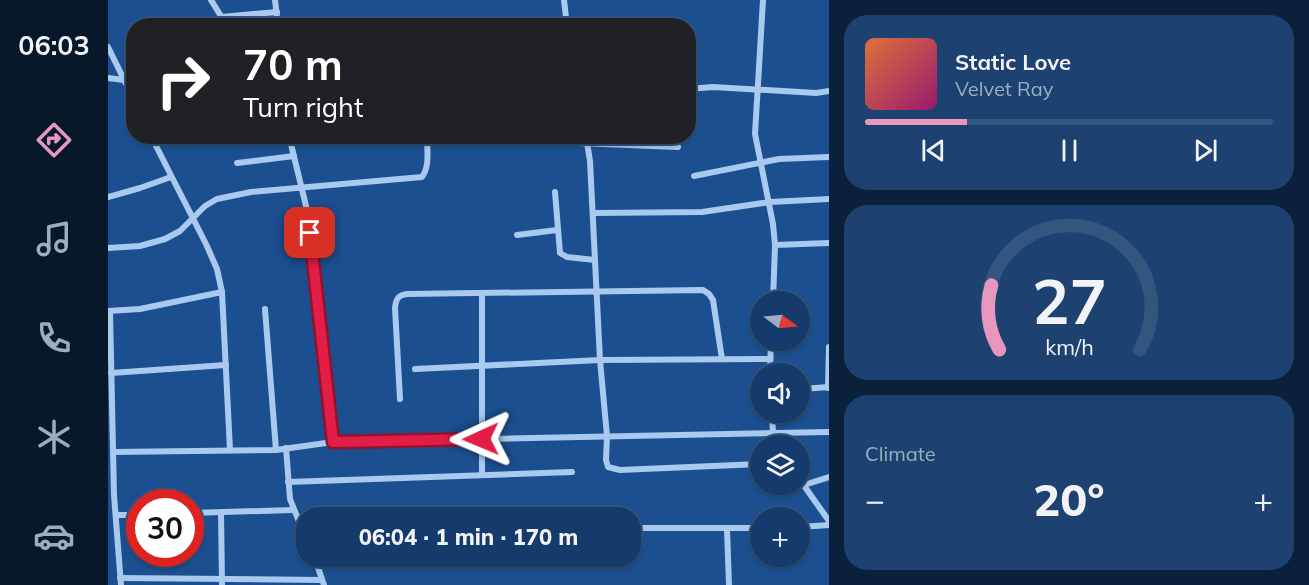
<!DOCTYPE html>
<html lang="en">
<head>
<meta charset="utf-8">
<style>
	body { margin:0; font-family:Mulish,sans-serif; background:#1d4271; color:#f1f3f6; height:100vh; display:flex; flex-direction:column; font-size:22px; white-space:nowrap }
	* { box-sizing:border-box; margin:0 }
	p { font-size:20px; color:#9dadc1 }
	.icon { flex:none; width:33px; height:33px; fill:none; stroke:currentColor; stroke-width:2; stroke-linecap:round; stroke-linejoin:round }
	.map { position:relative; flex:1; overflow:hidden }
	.sheet { display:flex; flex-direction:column; gap:15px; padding:15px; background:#0b203b; width:480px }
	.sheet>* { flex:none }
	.guide { position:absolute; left:18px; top:18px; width:570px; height:126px; border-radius:24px; box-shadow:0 2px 4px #0004,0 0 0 2px #33557e; background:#202124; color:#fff; overflow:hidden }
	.needle { width:39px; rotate:106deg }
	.fabs { position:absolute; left:642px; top:291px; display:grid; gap:12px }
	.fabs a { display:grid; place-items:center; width:60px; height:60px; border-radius:50%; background:#143b6b; box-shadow:0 2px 4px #0004,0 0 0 2px #33557e; font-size:30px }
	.speed { position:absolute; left:18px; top:489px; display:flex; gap:12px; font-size:30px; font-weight:700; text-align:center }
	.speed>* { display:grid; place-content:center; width:78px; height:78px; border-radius:50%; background:#143b6b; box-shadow:0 2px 4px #0004,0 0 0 2px #33557e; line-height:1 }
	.speed .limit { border:9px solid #d22; background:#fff; color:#111 }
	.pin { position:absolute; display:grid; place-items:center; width:51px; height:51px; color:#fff; margin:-26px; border-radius:12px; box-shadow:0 3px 9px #0006 }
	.me { position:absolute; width:66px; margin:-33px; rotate:269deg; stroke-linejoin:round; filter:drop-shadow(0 0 4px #0008) }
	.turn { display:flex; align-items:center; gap:21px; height:126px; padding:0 18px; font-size:27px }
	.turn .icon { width:78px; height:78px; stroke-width:2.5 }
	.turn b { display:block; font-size:42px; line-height:51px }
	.big { font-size:45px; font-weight:800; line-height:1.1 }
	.sheet .card { flex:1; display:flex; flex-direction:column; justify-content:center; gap:9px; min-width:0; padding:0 21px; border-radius:24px; background:#1d4271 }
	.sheet .dial { align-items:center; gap:0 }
	.dial svg { height:156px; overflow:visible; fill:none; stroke:#33557e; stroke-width:7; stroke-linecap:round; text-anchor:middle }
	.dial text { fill:#f1f3f6; stroke:none }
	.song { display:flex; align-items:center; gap:18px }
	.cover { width:72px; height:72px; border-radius:9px; background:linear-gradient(135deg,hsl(20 70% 55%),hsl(320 70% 35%)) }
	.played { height:6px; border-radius:3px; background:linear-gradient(90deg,#e797bd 25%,#33557e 25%) }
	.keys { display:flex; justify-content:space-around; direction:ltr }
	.heat { display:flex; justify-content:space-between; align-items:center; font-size:33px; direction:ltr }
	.trip { position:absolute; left:188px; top:507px; width:345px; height:60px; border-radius:24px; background:#143b6b; box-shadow:0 2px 4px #0004,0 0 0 2px #33557e; font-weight:800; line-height:60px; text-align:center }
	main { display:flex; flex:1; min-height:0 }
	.tabs { display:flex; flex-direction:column; width:108px; justify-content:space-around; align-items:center; background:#08182b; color:#9dadc1 }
	.tabs .icon { width:42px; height:42px }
	.tabs .selected { color:#e797bd }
	.tabs b { font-size:27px; color:#f1f3f6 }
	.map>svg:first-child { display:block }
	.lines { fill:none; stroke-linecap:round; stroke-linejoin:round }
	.street { stroke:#a9c9ee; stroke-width:6 }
	.route-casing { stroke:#92132f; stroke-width:15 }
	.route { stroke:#e11d48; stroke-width:10 }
</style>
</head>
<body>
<main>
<nav class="tabs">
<b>06:03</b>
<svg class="icon selected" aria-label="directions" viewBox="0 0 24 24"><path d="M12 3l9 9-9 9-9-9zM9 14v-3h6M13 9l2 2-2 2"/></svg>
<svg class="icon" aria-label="music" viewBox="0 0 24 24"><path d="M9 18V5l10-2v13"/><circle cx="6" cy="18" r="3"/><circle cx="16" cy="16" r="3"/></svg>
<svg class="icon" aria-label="phone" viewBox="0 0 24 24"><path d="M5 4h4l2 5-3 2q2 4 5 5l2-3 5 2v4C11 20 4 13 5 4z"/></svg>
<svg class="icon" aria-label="climate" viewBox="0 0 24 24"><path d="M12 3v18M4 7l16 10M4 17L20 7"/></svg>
<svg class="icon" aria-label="car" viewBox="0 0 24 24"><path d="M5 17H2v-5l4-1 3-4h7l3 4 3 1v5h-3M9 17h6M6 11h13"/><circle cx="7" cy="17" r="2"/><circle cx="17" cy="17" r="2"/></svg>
</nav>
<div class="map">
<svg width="721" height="585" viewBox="0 0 721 585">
	<rect width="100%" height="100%" fill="#1b4f8f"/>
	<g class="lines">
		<g class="street">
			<path d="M103 0 119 26"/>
			<path d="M167 0 170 26"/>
			<path d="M456 0 459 26"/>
			<path d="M655 0 647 134 665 224 667 245 665 302"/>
			<path d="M113 17 169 12"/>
			<path d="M0 47 26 100"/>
			<path d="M0 78 16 80"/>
			<path d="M580 89 605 87 708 93 721 91"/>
			<path d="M43 136 98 244 109 269 114 292 122 450"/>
			<path d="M181 136 199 210 225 442"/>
			<path d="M293 136 570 147"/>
			<path d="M478 136 482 161 492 360 499 436 498 460 500 467 512 470 652 464"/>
			<path d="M129 163 186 156"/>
			<path d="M586 176 671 159 721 157"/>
			<path d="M447 192 452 253 459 257 487 260"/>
			<path d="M0 197 32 188 63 177"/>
			<path d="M485 213 594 212 662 202 721 199"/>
			<path d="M409 235 449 230"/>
			<path d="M667 245 721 243"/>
			<path d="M0 248 32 246 57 239 72 231 97 206 109 199 143 192 314 177C322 166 319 151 319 137"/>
			<path d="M374 293V474"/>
			<path d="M157 309 168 450"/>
			<path d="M0 311 32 309 114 292"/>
			<path d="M2 311 6 495 13 585"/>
			<path d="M307 369 492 360 662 359"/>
			<path d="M3 373 118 365"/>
			<path d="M662 374 663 340"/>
			<path d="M720 388 721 347"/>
			<path d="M694 389 721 387"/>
			<path d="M292 399 287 308C288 299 290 295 299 294L595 290 601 294 605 300 614 359"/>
			<path d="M664 412 665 433 668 446"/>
			<path d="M178 448 182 499 198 539"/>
			<path d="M5 452 168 450 225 442 721 432"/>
			<path d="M692 480 721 521"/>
			<path d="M180 482 464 472"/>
			<path d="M696 485 721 477"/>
			<path d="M113 512 114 585"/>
			<path d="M82 513 185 510"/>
			<path d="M8 515H32"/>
			<path d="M692 527 721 525"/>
			<path d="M522 528H652"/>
			<path d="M619 529 621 585"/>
			<path d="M206 556 216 585"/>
			<path d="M12 578 214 580"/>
		</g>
	</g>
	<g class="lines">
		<g class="route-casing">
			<path id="route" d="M202 233 225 442 373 439"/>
		</g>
		<use href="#route" class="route"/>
	</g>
</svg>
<div class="fabs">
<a><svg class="needle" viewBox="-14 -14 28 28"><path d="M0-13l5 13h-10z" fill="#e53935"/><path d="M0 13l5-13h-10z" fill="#9dadc1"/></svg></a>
<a><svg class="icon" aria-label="sound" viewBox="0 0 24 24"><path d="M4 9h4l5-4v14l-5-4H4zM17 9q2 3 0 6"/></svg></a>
<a><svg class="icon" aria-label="layers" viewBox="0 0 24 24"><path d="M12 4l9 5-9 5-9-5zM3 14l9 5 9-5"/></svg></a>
<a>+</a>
</div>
<div class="speed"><div class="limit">30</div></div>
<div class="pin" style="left:202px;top:233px;background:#d93025"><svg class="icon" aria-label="arrive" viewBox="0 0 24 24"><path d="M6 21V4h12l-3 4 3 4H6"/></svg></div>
<svg class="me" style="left:373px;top:439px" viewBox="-20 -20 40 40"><path d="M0-17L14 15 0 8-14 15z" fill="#e11d48" stroke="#fff" stroke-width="4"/></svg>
<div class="trip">06:04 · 1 min · 170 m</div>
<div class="guide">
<div class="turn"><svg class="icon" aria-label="right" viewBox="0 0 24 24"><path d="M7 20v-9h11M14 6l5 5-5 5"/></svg><div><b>70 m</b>Turn right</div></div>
</div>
</div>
<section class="sheet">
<div class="card">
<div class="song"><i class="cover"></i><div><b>Static Love</b><p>Velvet Ray</p></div></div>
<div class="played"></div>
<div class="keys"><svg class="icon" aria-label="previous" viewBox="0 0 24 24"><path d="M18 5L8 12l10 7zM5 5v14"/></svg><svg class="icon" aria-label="pause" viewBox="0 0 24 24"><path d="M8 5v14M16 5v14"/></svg><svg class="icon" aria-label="next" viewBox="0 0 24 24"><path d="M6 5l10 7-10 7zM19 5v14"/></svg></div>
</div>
<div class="card dial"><svg viewBox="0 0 100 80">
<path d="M14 69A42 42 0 1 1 86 69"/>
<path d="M14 69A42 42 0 0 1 10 36" stroke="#e797bd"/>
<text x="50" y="56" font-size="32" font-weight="700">27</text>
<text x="50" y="72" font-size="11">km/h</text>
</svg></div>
<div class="card"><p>Climate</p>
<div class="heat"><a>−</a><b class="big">20°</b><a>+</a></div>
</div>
</section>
</main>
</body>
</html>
